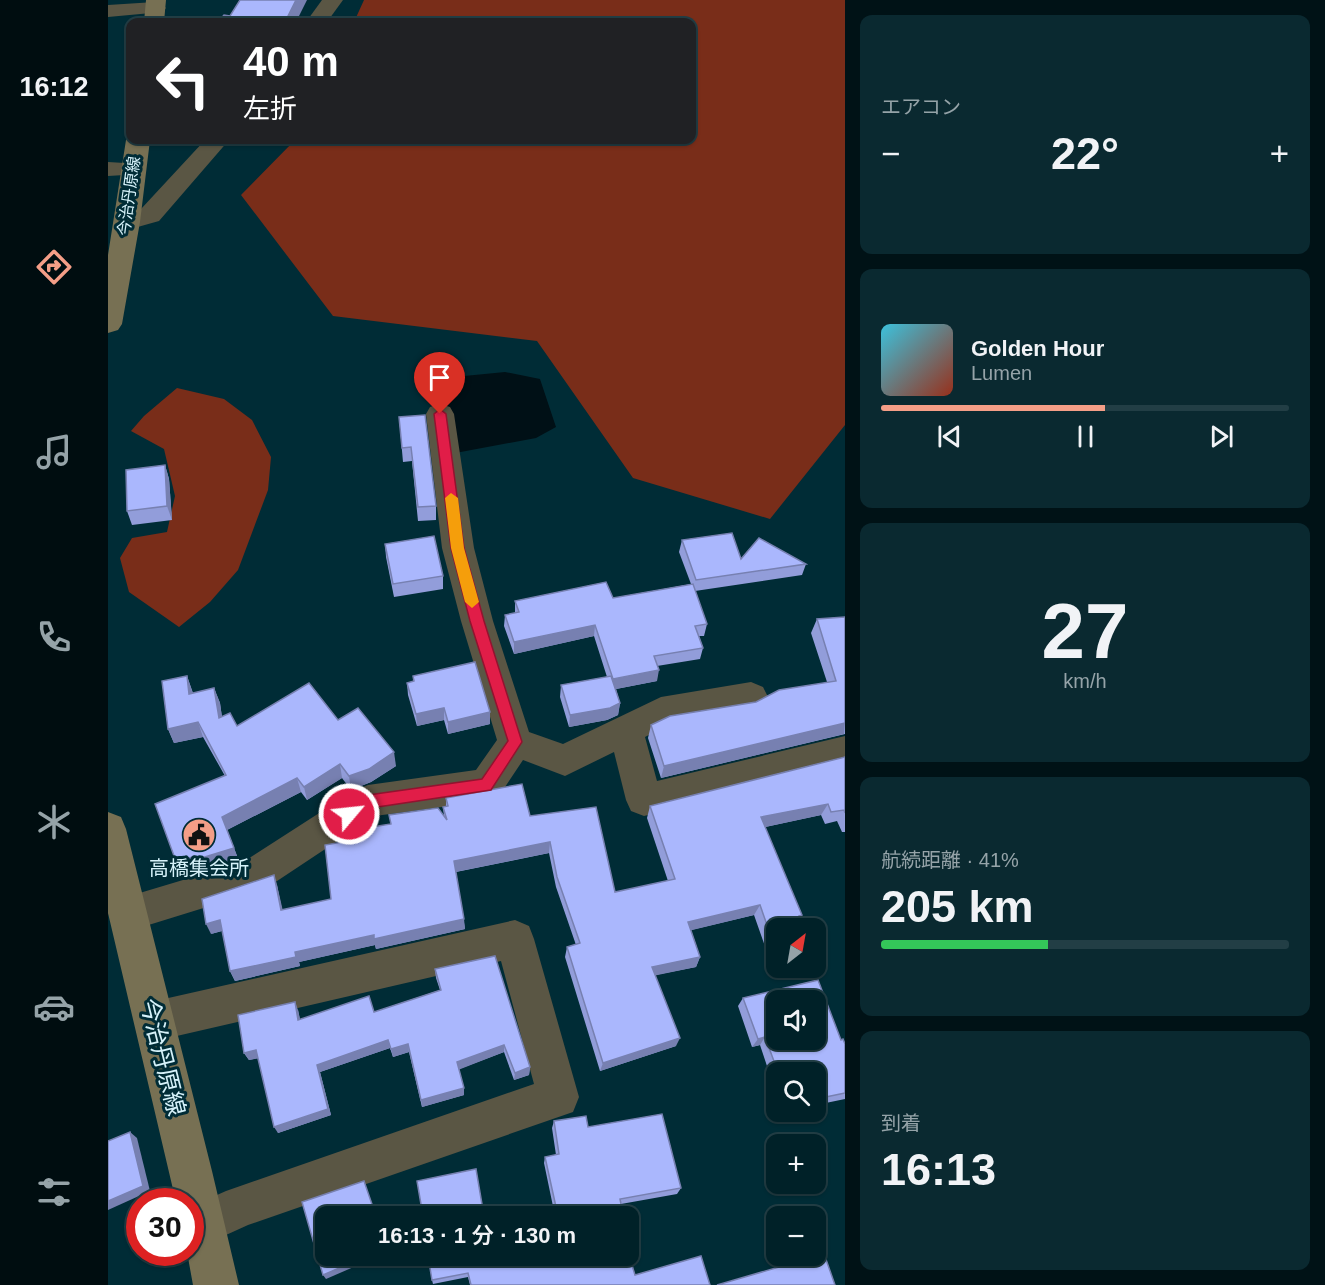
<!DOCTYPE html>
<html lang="ja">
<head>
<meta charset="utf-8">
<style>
	body { margin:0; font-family:Arial,"Noto Sans JP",sans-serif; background:#0a2930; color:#f1f3f6; height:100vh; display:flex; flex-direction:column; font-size:22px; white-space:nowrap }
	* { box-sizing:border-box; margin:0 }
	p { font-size:20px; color:#95a3a8 }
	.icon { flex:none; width:33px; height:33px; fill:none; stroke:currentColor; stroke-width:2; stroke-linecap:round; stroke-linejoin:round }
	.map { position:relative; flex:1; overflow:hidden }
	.drawer { display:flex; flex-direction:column; gap:15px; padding:15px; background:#001216; width:480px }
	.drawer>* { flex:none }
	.banner { position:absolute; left:18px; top:18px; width:570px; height:126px; border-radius:12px; box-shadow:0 2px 4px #0004,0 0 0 2px #223e45; background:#202124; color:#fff; overflow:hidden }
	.needle { width:39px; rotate:31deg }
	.buttons { position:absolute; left:658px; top:918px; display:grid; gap:12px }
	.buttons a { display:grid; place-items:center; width:60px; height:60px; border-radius:12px; background:#002128; box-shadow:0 2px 4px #0004,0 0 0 2px #223e45; font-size:30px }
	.speed { position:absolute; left:18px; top:1188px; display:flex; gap:12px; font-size:30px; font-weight:700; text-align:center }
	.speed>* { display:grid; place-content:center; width:78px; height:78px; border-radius:50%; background:#002128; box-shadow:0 2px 4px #0004,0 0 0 2px #223e45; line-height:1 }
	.speed .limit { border:9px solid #d22; background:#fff; color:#111 }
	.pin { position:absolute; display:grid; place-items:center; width:51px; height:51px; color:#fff; margin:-62px -26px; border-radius:50% 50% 50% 0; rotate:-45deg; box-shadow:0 0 6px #0007 }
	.pin .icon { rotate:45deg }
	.me { position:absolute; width:66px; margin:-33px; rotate:62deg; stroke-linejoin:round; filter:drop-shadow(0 0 4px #0008) }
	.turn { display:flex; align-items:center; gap:21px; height:126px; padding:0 18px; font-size:27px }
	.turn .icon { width:78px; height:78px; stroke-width:2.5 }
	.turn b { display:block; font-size:42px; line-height:51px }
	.big { font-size:45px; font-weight:600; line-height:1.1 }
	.drawer .tile { flex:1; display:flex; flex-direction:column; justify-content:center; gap:9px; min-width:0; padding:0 21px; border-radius:12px; background:#0a2930 }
	.drawer .dial { align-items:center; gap:0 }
	.dial b { font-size:78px; line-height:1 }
	.song { display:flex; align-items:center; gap:18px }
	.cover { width:72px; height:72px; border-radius:9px; background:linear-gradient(135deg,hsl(190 70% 55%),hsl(10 70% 35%)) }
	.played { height:6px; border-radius:3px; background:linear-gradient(90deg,#f49e87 55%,#223e45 55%) }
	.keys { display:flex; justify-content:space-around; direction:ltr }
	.heat { display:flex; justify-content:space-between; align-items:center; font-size:33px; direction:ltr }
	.charge { height:9px; border-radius:4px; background:linear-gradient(90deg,#34c759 41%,#223e45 0) }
	.trip { position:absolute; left:207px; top:1206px; width:324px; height:60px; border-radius:12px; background:#002128; box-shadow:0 2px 4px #0004,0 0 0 2px #223e45; font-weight:600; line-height:60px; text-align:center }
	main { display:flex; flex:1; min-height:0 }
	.menu { display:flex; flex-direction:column; width:108px; justify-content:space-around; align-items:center; background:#000d10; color:#95a3a8 }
	.menu .icon { width:42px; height:42px }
	.menu .selected { color:#f49e87 }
	.menu b { font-size:27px; color:#f1f3f6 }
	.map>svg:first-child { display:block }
	.green { fill:#792d19 }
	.water { fill:#001016 }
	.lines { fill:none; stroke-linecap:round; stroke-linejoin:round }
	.minor { fill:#5a5644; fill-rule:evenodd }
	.tertiary { fill:#5a5644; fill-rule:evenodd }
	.secondary { fill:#777053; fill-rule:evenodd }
	.wall { fill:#929dda }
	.shaded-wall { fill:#7780b1 }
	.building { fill:#aab7fd; stroke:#7780b1; stroke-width:1.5; fill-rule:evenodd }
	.route { fill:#e11d48; stroke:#92132f; stroke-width:1.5 }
	.slow { fill:#f59e0b }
	.labels { text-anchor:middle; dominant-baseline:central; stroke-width:6; stroke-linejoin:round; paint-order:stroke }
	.far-street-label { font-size:16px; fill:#d6f2fa; stroke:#002c36 }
	.poi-label { font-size:20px; fill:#d6f2fa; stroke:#002c36 }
	.near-street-label { font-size:24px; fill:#d6f2fa; stroke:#002c36 }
</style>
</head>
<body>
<main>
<nav class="menu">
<b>16:12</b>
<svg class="icon selected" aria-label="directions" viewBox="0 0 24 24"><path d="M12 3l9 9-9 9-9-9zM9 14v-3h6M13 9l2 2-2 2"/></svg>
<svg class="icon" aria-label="music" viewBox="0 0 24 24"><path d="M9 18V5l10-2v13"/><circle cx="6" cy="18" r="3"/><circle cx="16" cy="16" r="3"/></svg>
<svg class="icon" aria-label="phone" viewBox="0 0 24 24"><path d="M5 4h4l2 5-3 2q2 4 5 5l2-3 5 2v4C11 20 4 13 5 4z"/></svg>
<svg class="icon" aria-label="climate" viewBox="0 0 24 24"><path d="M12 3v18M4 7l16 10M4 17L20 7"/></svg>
<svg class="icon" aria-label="car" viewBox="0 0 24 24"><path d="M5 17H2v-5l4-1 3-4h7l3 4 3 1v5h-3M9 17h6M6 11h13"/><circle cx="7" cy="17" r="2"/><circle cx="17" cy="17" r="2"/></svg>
<svg class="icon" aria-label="filters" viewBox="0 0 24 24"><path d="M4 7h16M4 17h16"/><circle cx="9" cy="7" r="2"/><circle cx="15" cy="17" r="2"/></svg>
</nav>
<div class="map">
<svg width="737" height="1285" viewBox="0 0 737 1285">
	<rect width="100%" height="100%" fill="#002c36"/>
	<g class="green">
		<path d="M256 0H737V425L662 519 525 478 429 341 225 316 133 195 187 140H584V22H246Z"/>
		<path d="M69 388 116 399 144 420 163 457 160 490 130 570 102 602 71 627 21 592 12 558 24 538 59 532 67 496 56 449 23 431 36 416Z"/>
	</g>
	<path class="water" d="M397 372 432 379 448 427 428 438 342 454 334 388 346 377Z"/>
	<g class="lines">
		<g class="minor">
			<path d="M214 0H235L219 22H198Z"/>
			<path d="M97 140H121L51 221 19 230 10 228 6 222 10 216 33 209Z"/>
			<path d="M0 162 33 164 36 169 33 174 0 176Z"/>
			<path d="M332 404 342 407 346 414 366 548 385 621 421 732 455 744 553 697 643 682 655 687 660 697 655 707 643 712 558 726 537 737 549 781 737 736V766L536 816 523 811 518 800 506 752 457 776 415 760 391 796 378 801 267 816 157 889 18 932 5 927 0 912 5 901 135 862 247 790 260 785 368 770 389 740 353 621 334 548 318 414 322 407Z"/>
			<path d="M407 920 421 926 426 939 471 1097 465 1112 140 1225 96 1245 82 1239V1207L118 1191 426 1084 393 961 47 1041 33 1035 27 1021 33 1007 47 1001Z"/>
		</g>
		<path class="tertiary" d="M47 2 54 4 58 8 54 12 0 17V5Z"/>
		<g class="secondary">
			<path d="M38 0H58L56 22H36Z"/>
			<path d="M22 135V140H42L32 222 14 324 10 330 0 333V255L18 140Z"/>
			<path d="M0 812 13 817 18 829 104 1171 131 1285H85L79 1252H82V1202H68L0 913Z"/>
		</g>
	</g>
	<g class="wall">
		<path d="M291 417 328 506V520L310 521 304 461 295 462Z"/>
		<path d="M57 465 61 479 64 520 24 525 19 511Z"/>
		<path d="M574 540 633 559 698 564 694 575 587 591 599 624 596 636H591L595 648 592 659 549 666V681L508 689 512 703 510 715 499 720 461 727 452 697 453 685 499 677 486 636 406 654 396 626 397 615 407 613V601L505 598 583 584 571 552Z"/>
		<path d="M277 544 335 576V589L286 597 278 557Z"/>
		<path d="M737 617V734L553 778 540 738 543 725 648 702 719 682 703 633 709 619Z"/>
		<path d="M79 676 85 693 106 688 112 703 114 717 129 726 230 720 288 766 263 782 243 790 234 778 199 800 193 792 119 830 131 861 93 872 91 869 75 876 69 864 117 776 95 737 66 743 60 729Z"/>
		<path d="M305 676 382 712V724L340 734 336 720 309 726 300 695 299 683 305 681Z"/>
		<path d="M737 757V832H734L729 821 717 824 713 815 657 827 694 915 669 949 659 952 646 915 583 930 592 957 588 967 547 975 568 1046 492 1071 457 957 459 947 468 945 448 887 441 853 348 872 357 929 268 949 267 945 191 962 192 966 127 981 122 971 114 931 103 934 169 885 174 910 223 899 246 840 336 816 335 807H338V798L422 816 507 892 560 881 539 818 542 806Z"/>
		<path d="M327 969 422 1067 421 1075 406 1080 396 1052 351 1069 356 1095 314 1107 301 1052 285 1057 282 1048 212 1072 223 1115 170 1133 150 1058 141 1060 136 1053 190 1010 192 1020 266 1012 332 990 328 978Z"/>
		<path d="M635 998 733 1040 737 1044V1099L708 1105V1072H669V1096L652 1045 644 1047 630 1006Z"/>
		<path d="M446 1121 480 1127 573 1188 569 1194 513 1204 515 1214 513 1216H447L436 1163 437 1157 448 1155 444 1128Z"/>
		<path d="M669 1238V1256H708L671 1268 662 1242Z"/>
		<path d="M383 1259 527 1275 602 1285H362L360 1277 325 1284 324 1280Z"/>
	</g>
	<g class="shaded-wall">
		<path d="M188 0H199L188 22H177Z"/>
		<path d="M57 465 61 479 64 520 59 506Z"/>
		<path d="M487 625 486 636 406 654V642Z"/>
		<path d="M551 670 549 681 503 690 505 679Z"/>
		<path d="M79 676 84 691 87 708 81 694Z"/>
		<path d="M106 688 112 703 116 733 111 718Z"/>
		<path d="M512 703 510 715 499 720 461 727 462 715Z"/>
		<path d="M336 708V720L309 726 308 714Z"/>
		<path d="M382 712V724L340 734V722Z"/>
		<path d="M90 722 95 737 66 743 60 729Z"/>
		<path d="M737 723 736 734 553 778 556 766Z"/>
		<path d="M286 752 288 766 263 782 243 790 241 776Z"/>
		<path d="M232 764 234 778 199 800 196 787Z"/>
		<path d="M189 778 193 792 119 830 131 861 93 872 91 869 75 876 69 864 86 856 114 817Z"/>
		<path d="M720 804 713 815 648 829 653 817Z"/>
		<path d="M442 842 441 853 347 872 346 861Z"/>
		<path d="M166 875 169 885 177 920 173 910Z"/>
		<path d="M652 905 646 915 576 932 580 922Z"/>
		<path d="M356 919 357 929 268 949 267 945 191 962 192 966 127 981 122 971 187 952 266 935Z"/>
		<path d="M112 920 117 930 103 934 98 924Z"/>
		<path d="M669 941V949L659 952 665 942Z"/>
		<path d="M592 957 588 967 540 977 544 967Z"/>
		<path d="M187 1002 190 1010 194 1028 190 1020Z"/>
		<path d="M657 1037 652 1045 644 1047 650 1039Z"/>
		<path d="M572 1038 568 1046 492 1071 495 1063Z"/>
		<path d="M280 1040 282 1048 212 1072 223 1115 170 1133 166 1127 209 1065Z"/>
		<path d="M300 1044 301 1052 285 1057 283 1049Z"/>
		<path d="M396 1045V1052L350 1070 349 1062Z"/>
		<path d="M148 1050 152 1058 141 1060 136 1053Z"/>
		<path d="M422 1067 421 1075 406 1080 407 1073Z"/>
		<path d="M356 1088V1095L314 1107 313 1100Z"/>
		<path d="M22 1132 29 1138 42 1191 0 1210V1201Z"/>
		<path d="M259 1256H271L218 1279 215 1275Z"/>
	</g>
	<g class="building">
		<path d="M132 0H188L177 22H110L116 15 122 16Z"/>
		<path d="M317 415 328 506 310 507 303 447 294 448 291 417Z"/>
		<path d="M57 465 59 506 19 511 18 470Z"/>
		<path d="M624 533 633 559 651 538 698 564 588 580 574 540Z"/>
		<path d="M326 536 335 576 285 584 277 544Z"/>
		<path d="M498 582 505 598 585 584 599 624 587 626 595 648 546 656 551 670 505 679 487 625 406 642 397 615 411 612 407 601Z"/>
		<path d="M737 617V723L556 766 543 725 562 716 648 702 671 690 728 681 709 619Z"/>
		<path d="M367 662 382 712 340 722 336 708 308 714 299 683 306 681 305 676Z"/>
		<path d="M79 676 81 694 106 688 111 718 122 713 129 726 201 683 230 720 250 708 286 752 261 769 241 776 232 764 196 787 189 778 114 817 126 848 87 860 86 856 69 864 47 804 118 775 90 722 60 729 54 681Z"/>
		<path d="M503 676 512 703 502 708 462 715 453 685Z"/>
		<path d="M737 757V813L736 810 723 812 720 804 653 817 694 915 691 916 696 928H669V941L665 942 652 905 580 922 592 957 544 967 572 1038 495 1063 459 947 472 943 449 877 442 842 346 861 356 919 266 939V935L187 952 188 957 122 971 112 920 98 924 94 899 166 875 173 910 223 899 217 845 246 840 245 830 283 824 281 815 330 808 339 820 335 807 340 806 338 798 414 784 422 816 488 807 507 892 567 879 542 806Z"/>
		<path d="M387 956 422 1067 407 1073 396 1045 349 1062 356 1088 313 1100 300 1044 283 1049 280 1040 209 1065 220 1109 166 1127 148 1050 136 1053 130 1015 187 1002 190 1020 261 996 266 1012 333 990 327 969Z"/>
		<path d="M710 980 733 1040 735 1039 737 1044V1093L708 1099V1072H670L657 1037 650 1039 635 998ZM669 1000H708V1040H669Z"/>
		<path d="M554 1114 573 1188 512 1199 515 1214 510 1215V1216H450L437 1157 451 1154 446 1121 478 1116 480 1127Z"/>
		<path d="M22 1132 35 1186 0 1201V1141Z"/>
		<path d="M368 1169 376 1216H315L309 1181Z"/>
		<path d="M256 1181 268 1216H218V1256H259L215 1275 194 1202Z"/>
		<path d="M708 1231 727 1285H609L678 1265 675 1256H708Z"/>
		<path d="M520 1252 527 1275 593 1256 602 1285H363L360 1273 324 1280 320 1256H382L383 1259 394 1256H520Z"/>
	</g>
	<path class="route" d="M332 409 338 414 356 548 376 621 414 742 383 790 263 808 241 821 236 819 233 814 236 809 260 795 374 779 400 741 362 621 343 548 326 414Z"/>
	<path class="slow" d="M343 493 350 498 356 548 371 602 364 608 357 602 343 548 337 498Z"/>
	<defs>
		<g id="civic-disc" transform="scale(1.725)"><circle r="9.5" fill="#f49e87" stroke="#002c36"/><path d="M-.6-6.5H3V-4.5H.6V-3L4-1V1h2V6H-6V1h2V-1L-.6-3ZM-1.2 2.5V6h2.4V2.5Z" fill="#111"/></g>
	</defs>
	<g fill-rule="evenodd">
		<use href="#civic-disc" x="91" y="835"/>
	</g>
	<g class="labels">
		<g class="far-street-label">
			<text transform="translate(21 196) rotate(-82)">今治丹原線</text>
		</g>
		<g class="poi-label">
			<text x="91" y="868">高橋集会所</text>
		</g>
		<g class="near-street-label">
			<text transform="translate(55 1057) rotate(76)">今治丹原線</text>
		</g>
	</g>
</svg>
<div class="buttons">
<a><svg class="needle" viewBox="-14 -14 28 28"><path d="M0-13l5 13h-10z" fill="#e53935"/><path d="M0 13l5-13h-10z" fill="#95a3a8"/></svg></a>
<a><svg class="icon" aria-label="sound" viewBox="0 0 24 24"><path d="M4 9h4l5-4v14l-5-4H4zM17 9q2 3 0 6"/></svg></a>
<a><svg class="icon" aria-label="search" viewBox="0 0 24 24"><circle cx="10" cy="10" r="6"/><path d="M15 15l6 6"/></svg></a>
<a>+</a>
<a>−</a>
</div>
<div class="speed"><div class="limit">30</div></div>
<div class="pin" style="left:332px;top:414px;background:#d93025"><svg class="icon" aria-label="arrive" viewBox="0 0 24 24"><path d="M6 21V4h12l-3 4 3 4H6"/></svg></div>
<svg class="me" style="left:241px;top:814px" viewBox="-20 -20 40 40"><circle r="17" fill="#e11d48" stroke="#fff" stroke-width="3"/><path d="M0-11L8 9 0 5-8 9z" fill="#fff"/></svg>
<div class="trip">16:13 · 1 分 · 130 m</div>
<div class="banner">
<div class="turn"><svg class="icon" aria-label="left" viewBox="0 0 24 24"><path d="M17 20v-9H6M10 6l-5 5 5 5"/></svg><div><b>40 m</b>左折</div></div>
</div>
</div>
<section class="drawer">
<div class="tile"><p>エアコン</p>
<div class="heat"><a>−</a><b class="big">22°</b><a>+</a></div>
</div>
<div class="tile">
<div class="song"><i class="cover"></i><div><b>Golden Hour</b><p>Lumen</p></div></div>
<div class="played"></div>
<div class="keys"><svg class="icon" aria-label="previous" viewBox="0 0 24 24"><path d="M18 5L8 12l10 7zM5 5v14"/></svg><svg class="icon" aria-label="pause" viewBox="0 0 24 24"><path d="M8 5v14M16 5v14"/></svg><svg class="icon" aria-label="next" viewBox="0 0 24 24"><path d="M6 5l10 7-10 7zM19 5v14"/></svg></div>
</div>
<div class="tile dial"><b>27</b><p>km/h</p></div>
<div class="tile"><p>航続距離 · 41%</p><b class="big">205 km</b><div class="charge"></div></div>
<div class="tile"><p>到着</p><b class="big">16:13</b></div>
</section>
</main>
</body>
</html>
